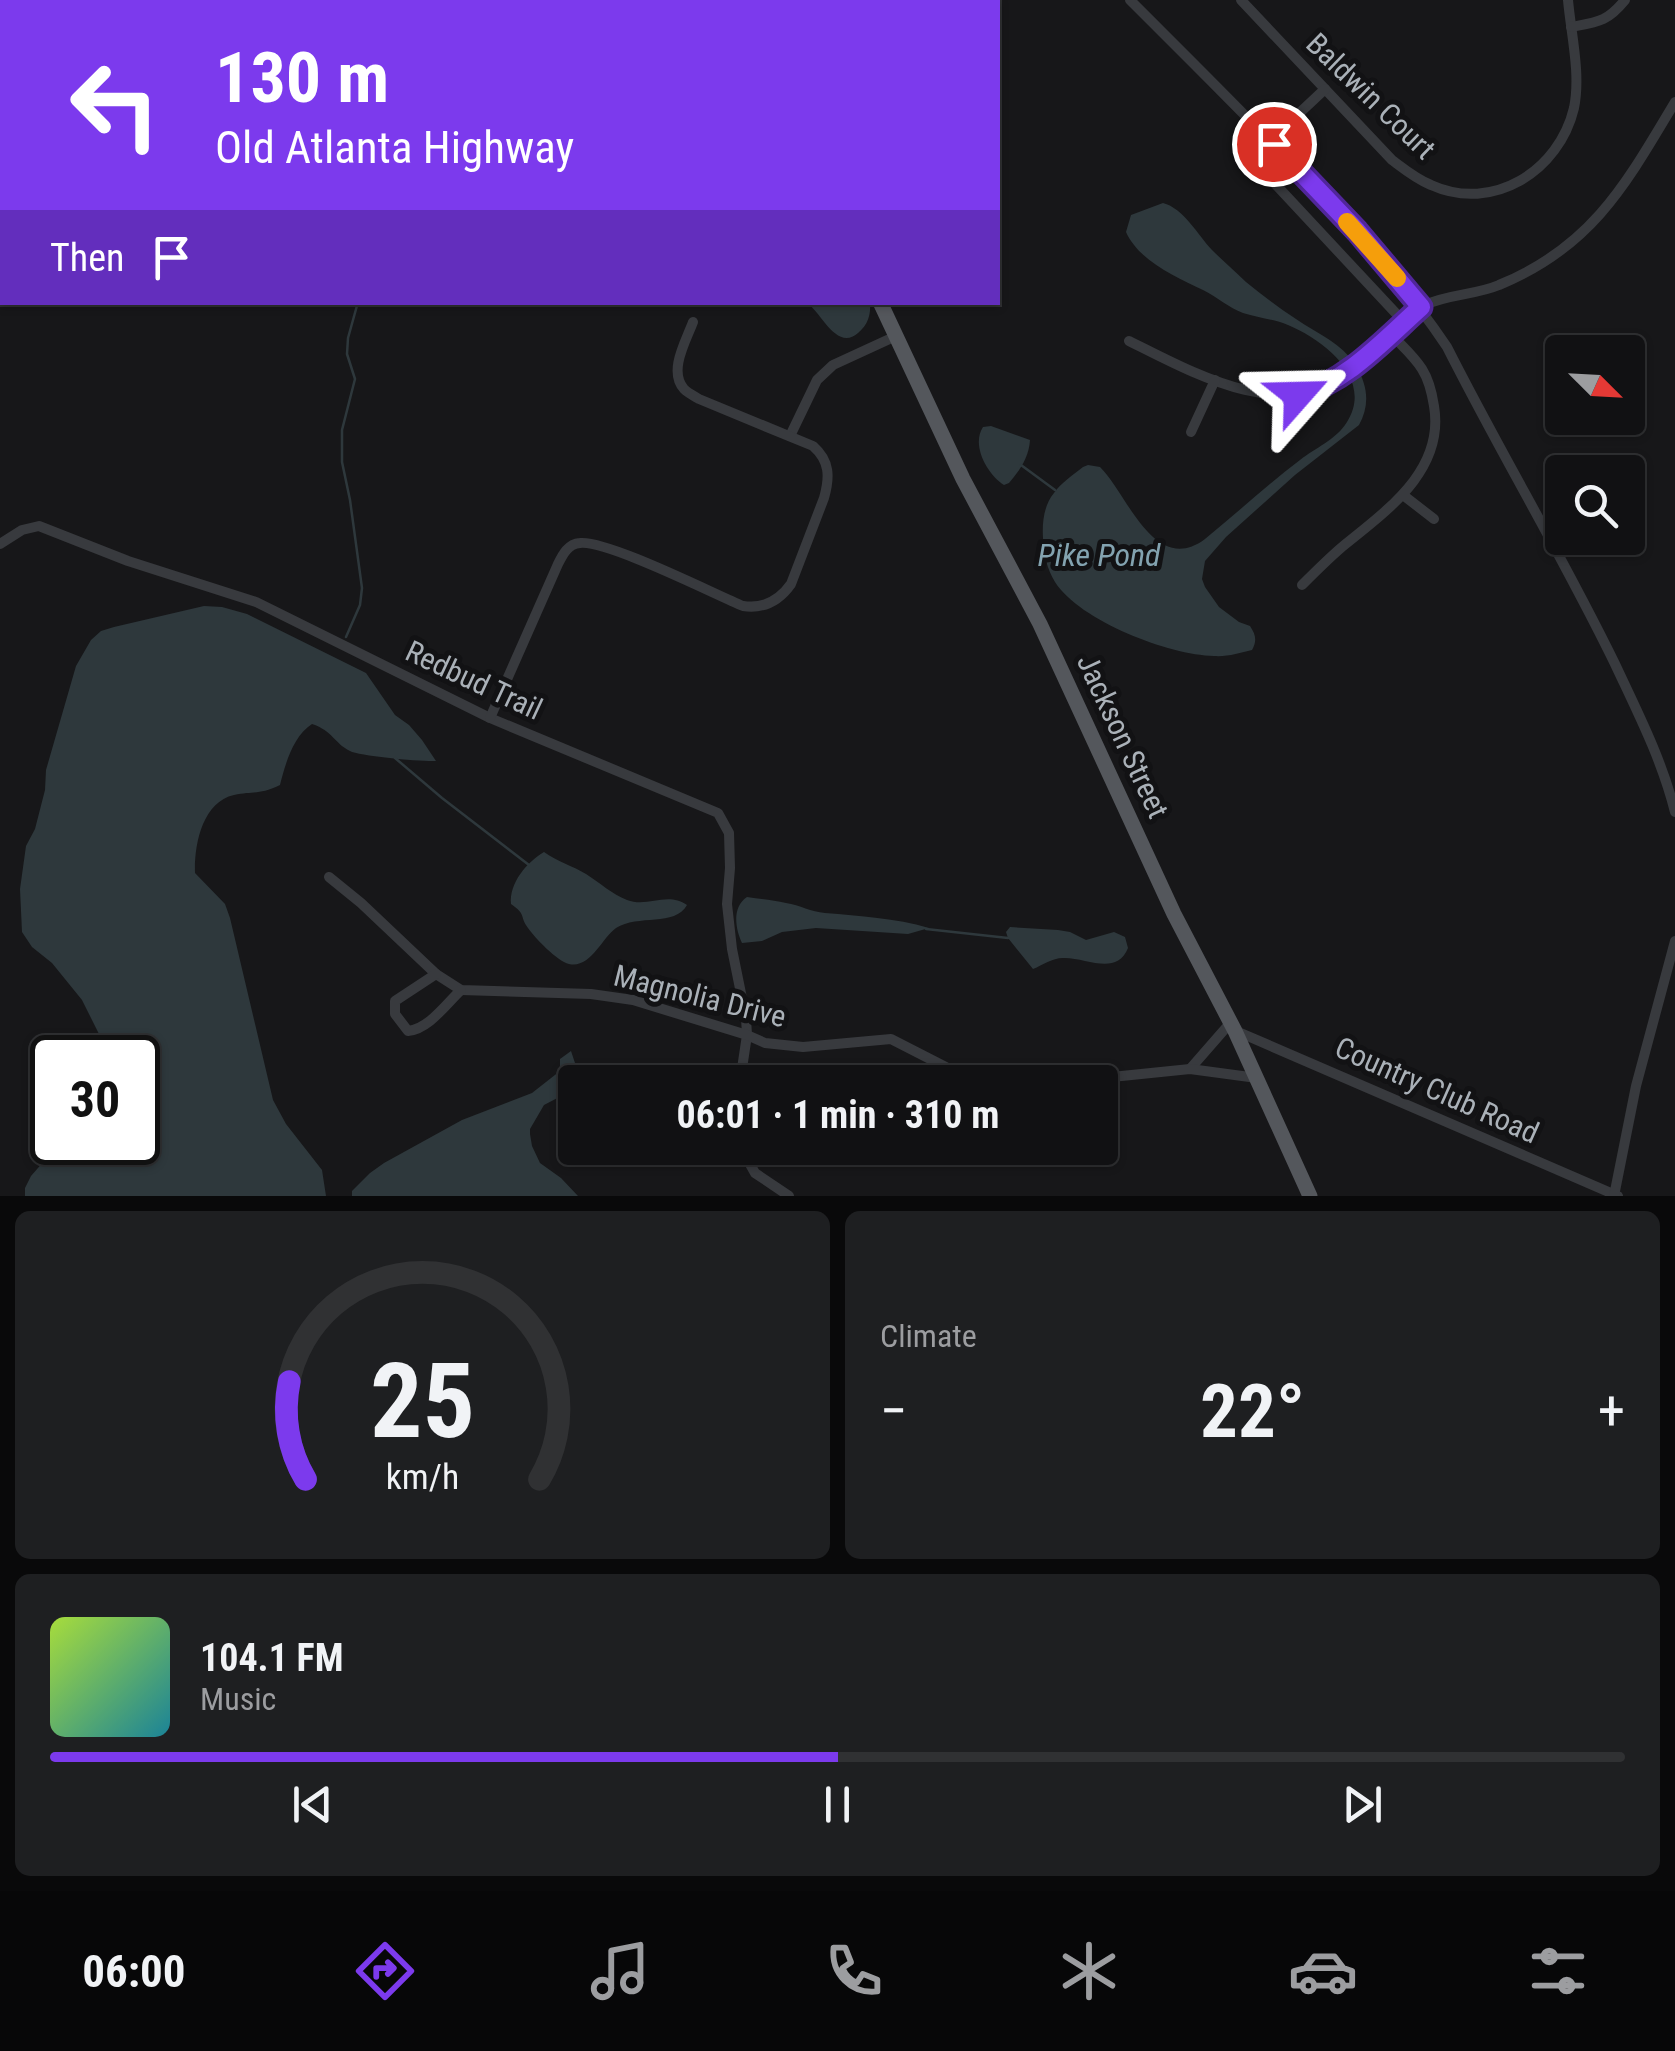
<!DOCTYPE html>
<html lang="en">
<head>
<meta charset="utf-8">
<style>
	body { margin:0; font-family:"Roboto Condensed",sans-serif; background:#1e1f21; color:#f1f3f6; height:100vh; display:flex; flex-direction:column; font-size:38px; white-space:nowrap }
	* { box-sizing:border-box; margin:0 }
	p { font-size:32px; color:#9c9da0 }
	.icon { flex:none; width:55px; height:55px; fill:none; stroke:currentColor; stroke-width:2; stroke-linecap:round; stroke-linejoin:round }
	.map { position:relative; height:1196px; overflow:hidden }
	.details { display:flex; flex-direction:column; gap:15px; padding:15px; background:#09090a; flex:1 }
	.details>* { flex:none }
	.top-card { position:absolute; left:0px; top:0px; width:1000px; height:305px; box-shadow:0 2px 8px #0004,0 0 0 2px #303133; background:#7c3aed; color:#fff; overflow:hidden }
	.needle { width:65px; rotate:114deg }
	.buttons { position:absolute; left:1545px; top:335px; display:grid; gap:20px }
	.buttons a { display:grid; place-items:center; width:100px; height:100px; border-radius:10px; background:#111113; box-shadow:0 2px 8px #0004,0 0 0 2px #303133; font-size:50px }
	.speed { position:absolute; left:30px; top:1035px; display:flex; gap:20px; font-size:50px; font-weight:700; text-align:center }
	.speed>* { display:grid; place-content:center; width:130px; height:130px; border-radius:50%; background:#111113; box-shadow:0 2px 8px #0004,0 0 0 2px #303133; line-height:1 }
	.speed .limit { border:5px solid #111; border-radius:15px; background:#fff; color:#111 }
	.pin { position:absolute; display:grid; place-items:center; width:85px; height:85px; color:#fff; margin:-42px; border:5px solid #fff; border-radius:50%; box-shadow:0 2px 10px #0007 }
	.me { position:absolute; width:110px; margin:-55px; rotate:65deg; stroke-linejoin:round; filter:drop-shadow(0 0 8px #0008) }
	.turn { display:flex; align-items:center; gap:35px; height:210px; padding:0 50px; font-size:45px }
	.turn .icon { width:130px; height:130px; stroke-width:2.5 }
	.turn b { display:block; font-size:70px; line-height:85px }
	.then { display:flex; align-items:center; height:95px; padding:0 50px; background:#0003; gap:20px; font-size:38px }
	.big { font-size:75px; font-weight:700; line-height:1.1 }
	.details .card { flex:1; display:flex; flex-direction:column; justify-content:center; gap:15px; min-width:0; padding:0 35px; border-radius:15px; background:#1e1f21 }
	.details .dial { align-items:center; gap:0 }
	.dial svg { height:260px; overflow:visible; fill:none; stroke:#303133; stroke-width:7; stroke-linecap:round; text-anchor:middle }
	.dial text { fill:#f1f3f6; stroke:none }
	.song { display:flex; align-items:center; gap:30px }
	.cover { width:120px; height:120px; border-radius:15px; background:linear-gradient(135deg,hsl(80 70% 55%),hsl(190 70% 35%)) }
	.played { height:10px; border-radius:5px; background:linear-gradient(90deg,#7c3aed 50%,#303133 50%) }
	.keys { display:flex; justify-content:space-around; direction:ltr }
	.heat { display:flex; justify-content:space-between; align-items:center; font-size:55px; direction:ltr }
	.details .tiles { flex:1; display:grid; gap:15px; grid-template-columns:1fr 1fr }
	.card:last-child { grid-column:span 2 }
	.trip { position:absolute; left:558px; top:1065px; width:560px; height:100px; border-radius:10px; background:#111113; box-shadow:0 2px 8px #0004,0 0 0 2px #303133; font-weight:700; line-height:100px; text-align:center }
	.tab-bar { display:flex; height:160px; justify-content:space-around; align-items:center; background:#070708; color:#9c9da0 }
	.tab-bar .icon { width:70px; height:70px }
	.tab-bar .current { color:#7c3aed }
	.tab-bar b { font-size:45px; color:#f1f3f6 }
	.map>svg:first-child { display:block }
	.water { fill:#2e383c }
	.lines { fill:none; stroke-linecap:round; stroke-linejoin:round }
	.stream { stroke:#2e383c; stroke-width:2.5 }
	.street { stroke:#383a3e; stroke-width:10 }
	.primary { stroke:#54575c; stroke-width:15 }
	.route-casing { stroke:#51269a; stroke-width:25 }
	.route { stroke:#7c3aed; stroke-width:18 }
	.slow { stroke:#f59e0b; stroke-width:18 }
	.labels { text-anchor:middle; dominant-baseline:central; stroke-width:10; stroke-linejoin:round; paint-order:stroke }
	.street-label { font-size:30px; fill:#aab1b8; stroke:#121214 }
	.water-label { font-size:32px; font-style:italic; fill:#83a3b0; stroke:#121214 }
</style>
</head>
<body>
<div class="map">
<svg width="1675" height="1196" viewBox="0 0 1675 1196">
	<rect width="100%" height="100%" fill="#171719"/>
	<g class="water">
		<path d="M1163 203C1183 208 1198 235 1212 250 1223 261 1235 271 1246 282 1262 295 1279 308 1296 319 1318 334 1342 343 1356 366 1368 386 1370 405 1359 425L1295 475 1226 537 1205 561 1202 579 1205 587 1219 607 1239 622 1250 626C1256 635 1257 641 1252 650 1240 653 1227 657 1214 656 1169 655 1080 621 1055 582 1047 569 1043 553 1043 538 1042 522 1044 505 1054 493 1061 483 1073 475 1083 467L1088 465 1100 467C1127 493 1154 577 1205 539 1237 513 1267 485 1300 460 1315 448 1336 440 1347 422 1374 379 1324 340 1288 325 1274 319 1258 318 1243 313 1229 308 1217 297 1203 290 1176 277 1139 261 1126 232L1131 215Z"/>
		<path d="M807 303H870C871 314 868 325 858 333 837 352 821 312 807 303Z"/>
		<path d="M991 426 1030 440C1029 457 1020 470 1009 483L1004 485C987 474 971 445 983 427Z"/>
		<path d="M204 606 222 607 247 614 366 673 395 715 409 725 422 740 436 761C424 762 359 756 350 751 334 743 333 731 312 724 293 736 285 765 280 785 259 795 254 791 234 795 202 802 194 846 195 873L225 904 230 918 273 1100 286 1124 322 1170 326 1196H25V1188L31 1176 51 1153 65 1143 138 1142V1058L107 1057 105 1046 82 1000 52 963 32 947 22 932 20 889 26 846 35 829 45 790 46 770 76 666 91 640 101 631 114 627Z"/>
		<path d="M544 852C558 862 573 866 586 874 600 883 612 894 627 900 648 908 667 891 687 905 675 927 638 914 616 928 602 938 590 969 569 964 557 961 535 938 528 928 519 916 527 915 511 904 509 883 527 862 544 852Z"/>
		<path d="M747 897C760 899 773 900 786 903 800 905 811 912 825 913 860 916 895 918 929 928L908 934 816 928 782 932 762 941 742 943C735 928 732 907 747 897Z"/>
		<path d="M1010 927 1058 930 1070 932 1086 940 1114 932 1125 937 1128 948C1116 977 1086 957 1063 958 1052 958 1043 965 1033 969L1008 938 1006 932Z"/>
		<path d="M571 1051 580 1078 569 1092 544 1105 530 1129V1134L532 1146 540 1163 561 1178 578 1196H352V1191L370 1173 384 1163 462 1120 532 1093 560 1071V1059Z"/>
	</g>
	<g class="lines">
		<g class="stream">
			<path d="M653 0 655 2"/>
			<path d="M563 2 565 0"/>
			<path d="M0 143 2 146"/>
			<path d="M0 234H2"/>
			<path d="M1021 465 1055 490"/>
			<path d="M346 637 360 605 362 588 350 500 342 462V430L355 379 347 354 348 338 358 302"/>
			<path d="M395 758 442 798 529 865"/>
			<path d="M926 929 1008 938"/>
		</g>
		<g class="street">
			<path d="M1130 0C1194 64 1258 127 1320 193 1366 243 1409 290 1447 347 1501 454 1563 557 1615 664 1638 713 1662 760 1675 812"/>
			<path d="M1241 0 1392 160C1404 169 1416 179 1431 185 1493 213 1559 171 1574 108 1581 74 1571 34 1568 0"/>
			<path d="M1571 27C1598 22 1607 22 1625 0"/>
			<path d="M1267 136 1283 120H1292"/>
			<path d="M1271 141 1258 156 1264 172 1404 322"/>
			<path d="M1274 144 1288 129 1292 120 1325 89"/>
			<path d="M1129 341C1190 371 1281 424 1343 374 1361 360 1379 345 1396 330 1405 322 1414 311 1425 305 1448 294 1476 295 1499 285 1592 247 1626 184 1675 102"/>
			<path d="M1191 432 1215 380"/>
			<path d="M790 436 817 380 833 365 896 336"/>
			<path d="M1403 495 1434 519"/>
			<path d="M0 544 22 530 39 526 128 561 256 602 490 718 718 813 729 833 730 868 727 904 732 949 746 1018 747 1035 740 1082"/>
			<path d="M1302 585C1315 572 1328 559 1342 547 1386 511 1445 471 1434 406 1432 393 1429 380 1422 369 1414 356 1401 345 1391 334"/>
			<path d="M490 718 558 564C563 554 568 544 580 543 607 540 712 593 743 606 763 609 779 601 791 584L824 498C830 477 830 461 813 446L699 399C694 396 688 393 684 389 668 371 686 341 693 322"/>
			<path d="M329 877 361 903 436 974 461 990 591 994 633 1000 747 1035 765 1043 803 1047 891 1039 975 1082"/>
			<path d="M436 974 395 1001V1014L408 1031C429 1029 446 1004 461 990"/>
			<path d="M1236 1031 1618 1196"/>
			<path d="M1190 1069 1231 1022"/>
			<path d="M1063 1082 1190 1069 1257 1078"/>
			<path d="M741 1148 755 1173 789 1196"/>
			<path d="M1614 1196 1636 1086 1675 941"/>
		</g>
		<g class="primary">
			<path d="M738 0 739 2"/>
			<path d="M880 302 963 479 1040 624 1174 914 1235 1031 1310 1196"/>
		</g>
	</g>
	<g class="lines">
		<g class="route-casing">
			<path id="route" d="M1274 144 1357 231 1421 307C1384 340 1347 382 1298 395"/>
		</g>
		<use href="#route" class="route"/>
		<path class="slow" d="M1347 222 1397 278"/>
	</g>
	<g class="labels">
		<g class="street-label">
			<text transform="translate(1371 96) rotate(44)">Baldwin Court</text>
			<text transform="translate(474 680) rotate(25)">Redbud Trail</text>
			<text transform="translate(1123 736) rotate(65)">Jackson Street</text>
			<text transform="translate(700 996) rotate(14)">Magnolia Drive</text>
			<text transform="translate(1437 1090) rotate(24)">Country Club Road</text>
		</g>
		<g class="water-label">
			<text x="1099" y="555">Pike Pond</text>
		</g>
	</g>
</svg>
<div class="buttons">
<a><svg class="needle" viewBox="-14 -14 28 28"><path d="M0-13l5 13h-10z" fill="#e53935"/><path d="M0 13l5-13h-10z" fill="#9c9da0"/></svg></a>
<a><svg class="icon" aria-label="search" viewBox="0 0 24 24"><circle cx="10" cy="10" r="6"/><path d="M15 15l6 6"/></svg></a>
</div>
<div class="speed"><div class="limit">30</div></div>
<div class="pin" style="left:1274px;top:144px;background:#d93025"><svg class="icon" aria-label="arrive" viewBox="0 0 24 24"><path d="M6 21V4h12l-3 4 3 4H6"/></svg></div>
<svg class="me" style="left:1298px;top:395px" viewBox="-20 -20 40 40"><path d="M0-17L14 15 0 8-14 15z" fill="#7c3aed" stroke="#fff" stroke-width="4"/></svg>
<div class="trip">06:01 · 1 min · 310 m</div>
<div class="top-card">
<div class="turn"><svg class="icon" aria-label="left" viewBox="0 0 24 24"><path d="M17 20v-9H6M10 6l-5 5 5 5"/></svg><div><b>130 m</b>Old Atlanta Highway</div></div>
<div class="then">Then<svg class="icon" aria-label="arrive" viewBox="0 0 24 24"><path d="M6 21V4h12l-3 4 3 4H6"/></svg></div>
</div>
</div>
<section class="details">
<div class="tiles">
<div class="card dial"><svg viewBox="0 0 100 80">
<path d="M14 69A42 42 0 1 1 86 69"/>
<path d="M14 69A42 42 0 0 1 9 39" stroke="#7c3aed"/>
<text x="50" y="56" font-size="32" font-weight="700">25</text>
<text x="50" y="72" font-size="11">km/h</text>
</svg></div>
<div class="card"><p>Climate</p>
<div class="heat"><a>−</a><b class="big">22°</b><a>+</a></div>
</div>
<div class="card">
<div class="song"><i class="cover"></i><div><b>104.1 FM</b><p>Music</p></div></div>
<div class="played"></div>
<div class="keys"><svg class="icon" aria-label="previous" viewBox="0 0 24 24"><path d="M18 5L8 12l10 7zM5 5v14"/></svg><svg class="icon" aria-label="pause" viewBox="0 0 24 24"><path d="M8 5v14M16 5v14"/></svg><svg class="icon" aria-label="next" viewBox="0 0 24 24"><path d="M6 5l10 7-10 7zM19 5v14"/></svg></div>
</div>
</div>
</section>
<nav class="tab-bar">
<b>06:00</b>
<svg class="icon current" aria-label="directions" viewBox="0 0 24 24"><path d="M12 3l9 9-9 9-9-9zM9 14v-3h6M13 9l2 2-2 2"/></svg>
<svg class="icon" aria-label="music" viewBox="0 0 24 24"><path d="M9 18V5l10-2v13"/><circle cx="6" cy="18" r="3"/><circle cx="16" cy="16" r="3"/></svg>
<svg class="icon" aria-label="phone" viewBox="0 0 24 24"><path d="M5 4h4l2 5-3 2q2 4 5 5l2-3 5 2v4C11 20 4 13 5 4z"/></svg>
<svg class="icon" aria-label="climate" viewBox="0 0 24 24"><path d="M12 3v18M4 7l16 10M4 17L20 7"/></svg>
<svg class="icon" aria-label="car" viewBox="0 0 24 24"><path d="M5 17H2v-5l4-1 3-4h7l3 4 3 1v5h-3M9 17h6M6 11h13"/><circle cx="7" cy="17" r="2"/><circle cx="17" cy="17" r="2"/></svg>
<svg class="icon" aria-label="filters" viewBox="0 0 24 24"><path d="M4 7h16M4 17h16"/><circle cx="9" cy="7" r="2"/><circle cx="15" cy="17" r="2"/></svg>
</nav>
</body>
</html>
